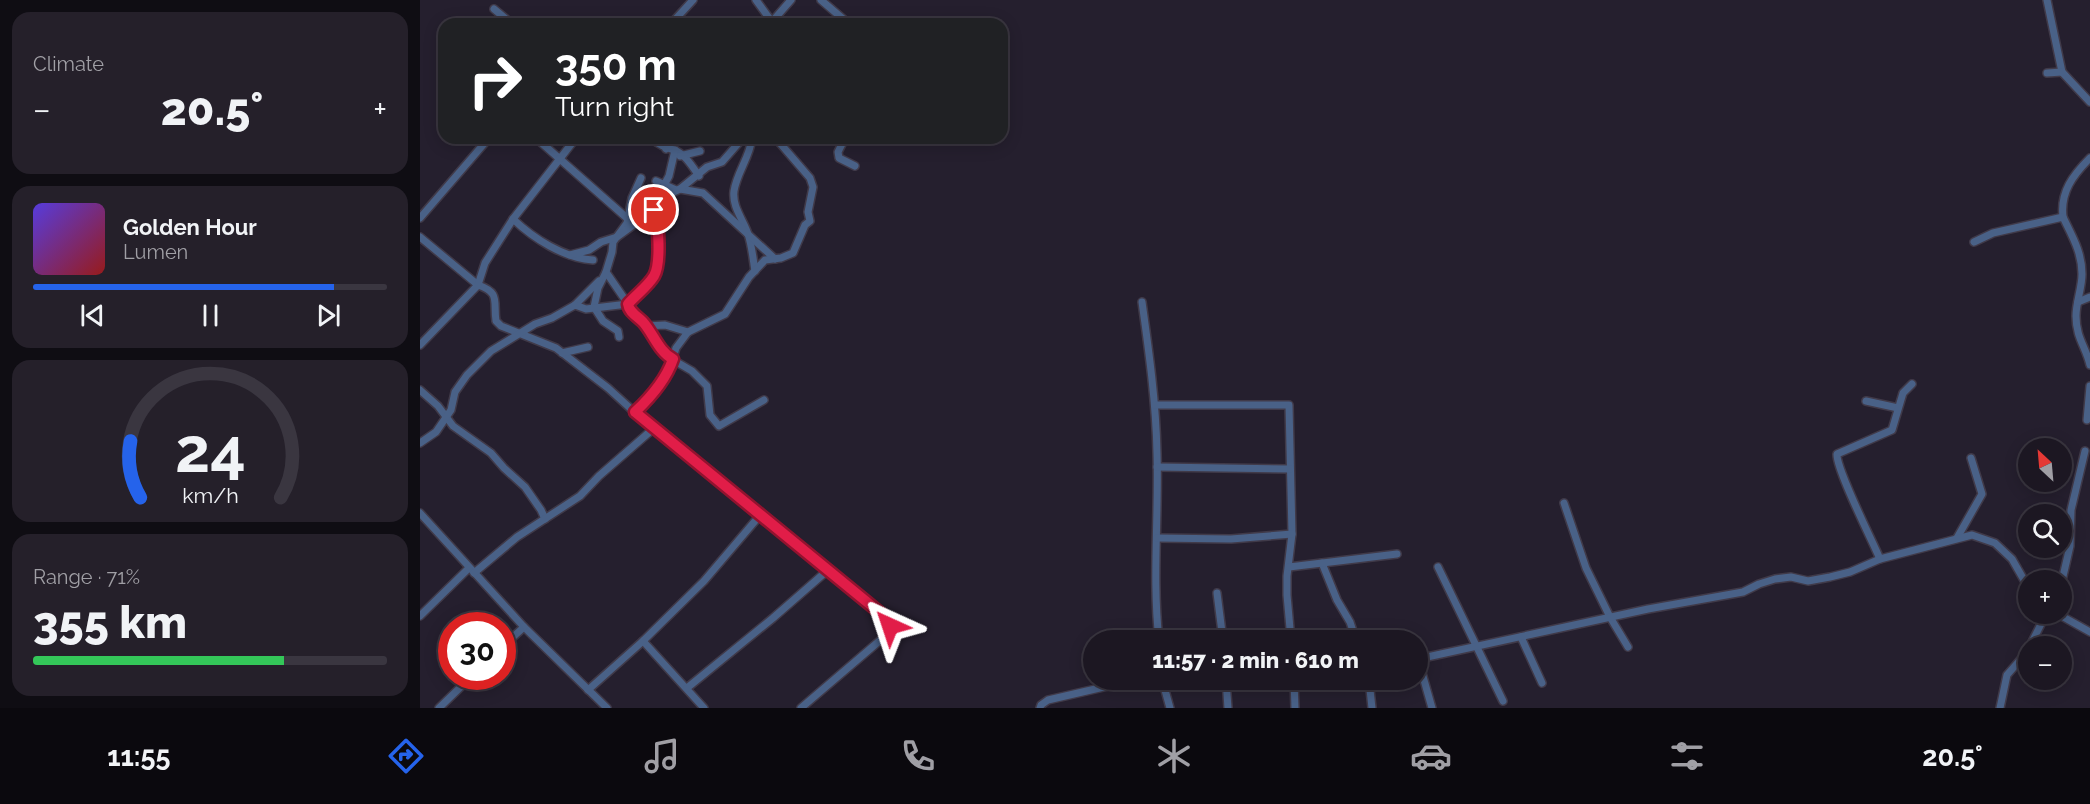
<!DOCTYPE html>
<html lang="en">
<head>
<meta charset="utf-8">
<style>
	body { margin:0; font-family:Raleway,sans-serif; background:#25202a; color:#f1f3f6; height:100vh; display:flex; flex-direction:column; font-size:22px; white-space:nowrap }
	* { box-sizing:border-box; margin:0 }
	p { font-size:20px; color:#a09fa5 }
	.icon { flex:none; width:33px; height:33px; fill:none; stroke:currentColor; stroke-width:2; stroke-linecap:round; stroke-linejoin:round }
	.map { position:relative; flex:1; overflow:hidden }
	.details { display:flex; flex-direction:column; gap:12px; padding:12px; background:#0f0d13; width:420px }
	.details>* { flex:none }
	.hud { position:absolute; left:18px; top:18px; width:570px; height:126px; border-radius:18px; box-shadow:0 3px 15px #0003,0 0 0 2px #3a3640; background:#202124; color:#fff; overflow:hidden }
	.needle { width:39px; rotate:334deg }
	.tools { position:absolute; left:1598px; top:438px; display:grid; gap:12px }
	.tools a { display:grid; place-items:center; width:54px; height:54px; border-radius:50%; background:#1c1722; box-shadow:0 3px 15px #0003,0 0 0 2px #3a3640; font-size:30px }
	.speed { position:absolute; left:18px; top:612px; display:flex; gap:12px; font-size:30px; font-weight:700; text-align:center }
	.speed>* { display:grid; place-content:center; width:78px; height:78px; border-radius:50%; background:#1c1722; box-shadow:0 3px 15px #0003,0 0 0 2px #3a3640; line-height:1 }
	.speed .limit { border:9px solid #d22; background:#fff; color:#111 }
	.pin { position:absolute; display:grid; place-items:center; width:51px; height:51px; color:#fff; margin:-26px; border:3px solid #fff; border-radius:50%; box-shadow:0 2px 6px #0007 }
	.me { position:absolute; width:66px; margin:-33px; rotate:318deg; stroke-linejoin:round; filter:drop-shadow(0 0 4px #0008) }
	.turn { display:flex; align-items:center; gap:21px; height:126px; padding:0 18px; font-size:27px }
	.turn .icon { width:78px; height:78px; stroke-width:2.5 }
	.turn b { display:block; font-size:42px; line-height:51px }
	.big { font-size:45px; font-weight:800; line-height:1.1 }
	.details .widget { flex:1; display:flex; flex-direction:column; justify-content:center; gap:9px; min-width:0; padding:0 21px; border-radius:18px; background:#25202a }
	.details .dial { align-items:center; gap:0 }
	.dial svg { height:156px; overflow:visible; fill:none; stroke:#3a3640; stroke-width:7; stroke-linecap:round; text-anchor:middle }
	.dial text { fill:#f1f3f6; stroke:none }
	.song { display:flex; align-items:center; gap:18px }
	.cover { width:72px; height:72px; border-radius:9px; background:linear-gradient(135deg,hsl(250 70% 55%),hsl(0 70% 35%)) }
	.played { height:6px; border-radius:3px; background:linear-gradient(90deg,#2563eb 85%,#3a3640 85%) }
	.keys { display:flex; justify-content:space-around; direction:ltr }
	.heat { display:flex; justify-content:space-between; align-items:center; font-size:33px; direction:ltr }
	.charge { height:9px; border-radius:4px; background:linear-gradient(90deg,#34c759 71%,#3a3640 0) }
	.trip { position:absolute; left:663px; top:630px; width:345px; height:60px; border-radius:30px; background:#1c1722; box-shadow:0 3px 15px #0003,0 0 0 2px #3a3640; font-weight:800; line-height:60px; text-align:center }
	.tab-bar { display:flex; height:96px; justify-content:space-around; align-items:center; background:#0b090e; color:#a09fa5 }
	.tab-bar .icon { width:42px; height:42px }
	.tab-bar .selected { color:#2563eb }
	.tab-bar b { font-size:27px; color:#f1f3f6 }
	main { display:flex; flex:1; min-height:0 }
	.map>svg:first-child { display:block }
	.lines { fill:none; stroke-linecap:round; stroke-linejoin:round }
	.street-casing { stroke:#403a49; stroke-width:10 }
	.street { stroke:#496187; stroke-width:7 }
	.route-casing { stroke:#92132f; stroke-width:15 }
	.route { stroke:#e11d48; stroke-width:10 }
</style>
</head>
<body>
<main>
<section class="details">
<div class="widget"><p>Climate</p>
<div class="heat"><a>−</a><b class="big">20.5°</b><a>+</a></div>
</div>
<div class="widget">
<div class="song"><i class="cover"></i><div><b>Golden Hour</b><p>Lumen</p></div></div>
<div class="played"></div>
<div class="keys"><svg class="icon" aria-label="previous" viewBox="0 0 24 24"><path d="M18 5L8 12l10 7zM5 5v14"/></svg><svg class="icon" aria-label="pause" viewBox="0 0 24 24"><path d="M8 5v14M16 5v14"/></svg><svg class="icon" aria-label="next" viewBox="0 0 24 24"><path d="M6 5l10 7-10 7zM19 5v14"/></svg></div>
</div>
<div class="widget dial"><svg viewBox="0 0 100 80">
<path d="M14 69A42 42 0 1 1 86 69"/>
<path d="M14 69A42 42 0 0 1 9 40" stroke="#2563eb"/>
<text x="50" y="56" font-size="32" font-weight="700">24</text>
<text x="50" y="72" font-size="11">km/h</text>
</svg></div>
<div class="widget"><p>Range · 71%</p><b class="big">355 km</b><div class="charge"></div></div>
</section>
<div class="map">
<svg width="1670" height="708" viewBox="0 0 1670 708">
	<rect width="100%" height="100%" fill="#251f2e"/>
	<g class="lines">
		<g class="street-casing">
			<g id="street">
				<path d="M336 0 352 22"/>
				<path d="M401 0 429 24"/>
				<path d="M1627 0 1642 72 1670 102"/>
				<path d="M74 9 92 24"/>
				<path d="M251 24 273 0"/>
				<path d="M350 24 371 0"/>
				<path d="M1627 73 1642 72"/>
				<path d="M116 138 208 219"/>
				<path d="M231 138C239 145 245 147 254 150 265 154 272 166 279 176"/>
				<path d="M332 138C330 157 317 172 314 191 312 207 323 219 328 234 332 246 333 259 335 271"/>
				<path d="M425 138 418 152 419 158 435 166"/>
				<path d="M246 149 256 138"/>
				<path d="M260 156 280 151"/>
				<path d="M221 178 212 198 207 223 193 242 192 252 186 272 208 304 209 309 224 323 248 357 272 371 287 386 290 415 299 426 344 400"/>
				<path d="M236 181 256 190"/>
				<path d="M260 189 283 193 355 259"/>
				<path d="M211 212 220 202 243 197 260 189 287 167 302 162 323 138"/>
				<path d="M1643 217C1640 192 1653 175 1670 158"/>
				<path d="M0 218 69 138"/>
				<path d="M93 219C114 239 144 258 173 260"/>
				<path d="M0 237 58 285C81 293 73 301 76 321L81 326 136 348 188 388 233 429"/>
				<path d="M1554 242 1573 233 1643 217C1652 236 1662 252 1662 274 1662 288 1656 302 1656 316 1656 338 1666 347 1670 365"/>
				<path d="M150 255 169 250 181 242 197 237 234 210"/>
				<path d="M186 272 178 288 174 307 183 321 198 331 199 337"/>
				<path d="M722 302C729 352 736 402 737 453 739 515 732 579 739 640"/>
				<path d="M1658 302 1670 297"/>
				<path d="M155 305 179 281"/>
				<path d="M226 326 245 325 268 332"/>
				<path d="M0 345 58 285 65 263 93 219 156 138"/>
				<path d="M142 353 168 347"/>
				<path d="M0 390 18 406 33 426 71 453 84 468 105 487 121 510 125 519"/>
				<path d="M1446 401 1478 408"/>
				<path d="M735 405H869L872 534 867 576V595L871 640"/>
				<path d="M215 412 230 397 249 371 256 348 268 332 305 314 329 277 345 260 361 258 373 253 385 225 390 221 388 212 393 187 390 178 359 142 352 138"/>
				<path d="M1667 420 1670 386"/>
				<path d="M0 443 16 432 31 410 35 392 47 375 71 351 115 324 132 318 155 305 166 309 208 304 233 277 237 268 239 229 234 204 249 176 255 150"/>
				<path d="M737 467 870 469"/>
				<path d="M1144 503 1166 568 1190 617 1208 647"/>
				<path d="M0 513 104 627 187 708"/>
				<path d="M737 538 811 539 872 534"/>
				<path d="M1537 538 1562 494 1551 458"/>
				<path d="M1460 559C1452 540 1416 469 1417 454L1472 430 1483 393 1492 384"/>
				<path d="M902 563 917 600 930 622 936 640"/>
				<path d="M869 567 977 554"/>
				<path d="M1018 567 1083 701"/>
				<path d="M54 573 97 537 160 496 179 476 233 429 341 514 464 616 470 626 464 637 381 708"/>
				<path d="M1641 585 1650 546 1651 510 1665 451"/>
				<path d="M797 593 803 640"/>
				<path d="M1638 614 1670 632"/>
				<path d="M0 616 49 568"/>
				<path d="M1101 637 1122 683"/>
				<path d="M223 641 284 708"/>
				<path d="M1610 646 1626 614"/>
				<path d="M82 647 104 627"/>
				<path d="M998 659 1228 609 1323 592 1339 584 1355 579 1371 577 1388 581 1410 577 1430 572 1460 559 1552 535 1575 543 1592 559 1608 587"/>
				<path d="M998 659 1012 708"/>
				<path d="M739 680 743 683 750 708"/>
				<path d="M806 680 808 708"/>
				<path d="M874 680 875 708"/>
				<path d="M949 680 952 708"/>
				<path d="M267 688 353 618 408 570"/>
				<path d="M168 690 223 641 284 581 341 514"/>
				<path d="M19 708 52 676"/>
				<path d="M620 708 621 705 628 700 714 680"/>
				<path d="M1580 708 1587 675 1608 651"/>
			</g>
		</g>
		<use href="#street" class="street"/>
	</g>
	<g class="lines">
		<g class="route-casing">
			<path id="route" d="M234 210C239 224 241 264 234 276 228 286 216 295 208 304 209 312 217 316 223 322 233 333 239 352 253 359 246 380 231 397 215 412L464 616 470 626"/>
		</g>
		<use href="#route" class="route"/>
	</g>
</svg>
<div class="tools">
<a><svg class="needle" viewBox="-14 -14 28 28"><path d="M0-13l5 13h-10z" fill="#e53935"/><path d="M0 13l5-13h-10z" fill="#a09fa5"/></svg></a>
<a><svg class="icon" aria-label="search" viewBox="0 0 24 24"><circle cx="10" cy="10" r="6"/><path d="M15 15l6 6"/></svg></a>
<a>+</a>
<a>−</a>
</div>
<div class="speed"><div class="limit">30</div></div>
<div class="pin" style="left:234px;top:210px;background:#d93025"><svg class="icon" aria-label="arrive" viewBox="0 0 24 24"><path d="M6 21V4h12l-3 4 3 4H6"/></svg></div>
<svg class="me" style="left:470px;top:626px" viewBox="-20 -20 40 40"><path d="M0-17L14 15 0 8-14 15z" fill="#e11d48" stroke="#fff" stroke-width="4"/></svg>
<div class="trip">11:57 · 2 min · 610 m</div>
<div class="hud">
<div class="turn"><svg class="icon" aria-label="right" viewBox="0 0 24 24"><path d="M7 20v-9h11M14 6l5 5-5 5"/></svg><div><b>350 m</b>Turn right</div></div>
</div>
</div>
</main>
<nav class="tab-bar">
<b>11:55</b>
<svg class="icon selected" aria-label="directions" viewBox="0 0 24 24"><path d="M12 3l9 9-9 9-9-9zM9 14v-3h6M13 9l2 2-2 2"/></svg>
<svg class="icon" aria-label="music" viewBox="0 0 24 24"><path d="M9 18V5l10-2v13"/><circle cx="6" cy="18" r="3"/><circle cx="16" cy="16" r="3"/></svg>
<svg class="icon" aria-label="phone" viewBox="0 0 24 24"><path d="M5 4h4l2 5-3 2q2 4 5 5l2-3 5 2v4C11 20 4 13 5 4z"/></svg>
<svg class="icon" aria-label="climate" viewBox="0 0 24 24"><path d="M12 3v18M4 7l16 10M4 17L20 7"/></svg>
<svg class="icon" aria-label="car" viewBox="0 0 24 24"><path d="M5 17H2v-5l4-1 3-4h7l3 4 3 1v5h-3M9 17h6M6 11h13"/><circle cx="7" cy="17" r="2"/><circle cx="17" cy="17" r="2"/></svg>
<svg class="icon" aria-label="filters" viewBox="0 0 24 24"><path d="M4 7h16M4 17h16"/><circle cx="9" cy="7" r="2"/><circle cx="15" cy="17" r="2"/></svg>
<b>20.5°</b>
</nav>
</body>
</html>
